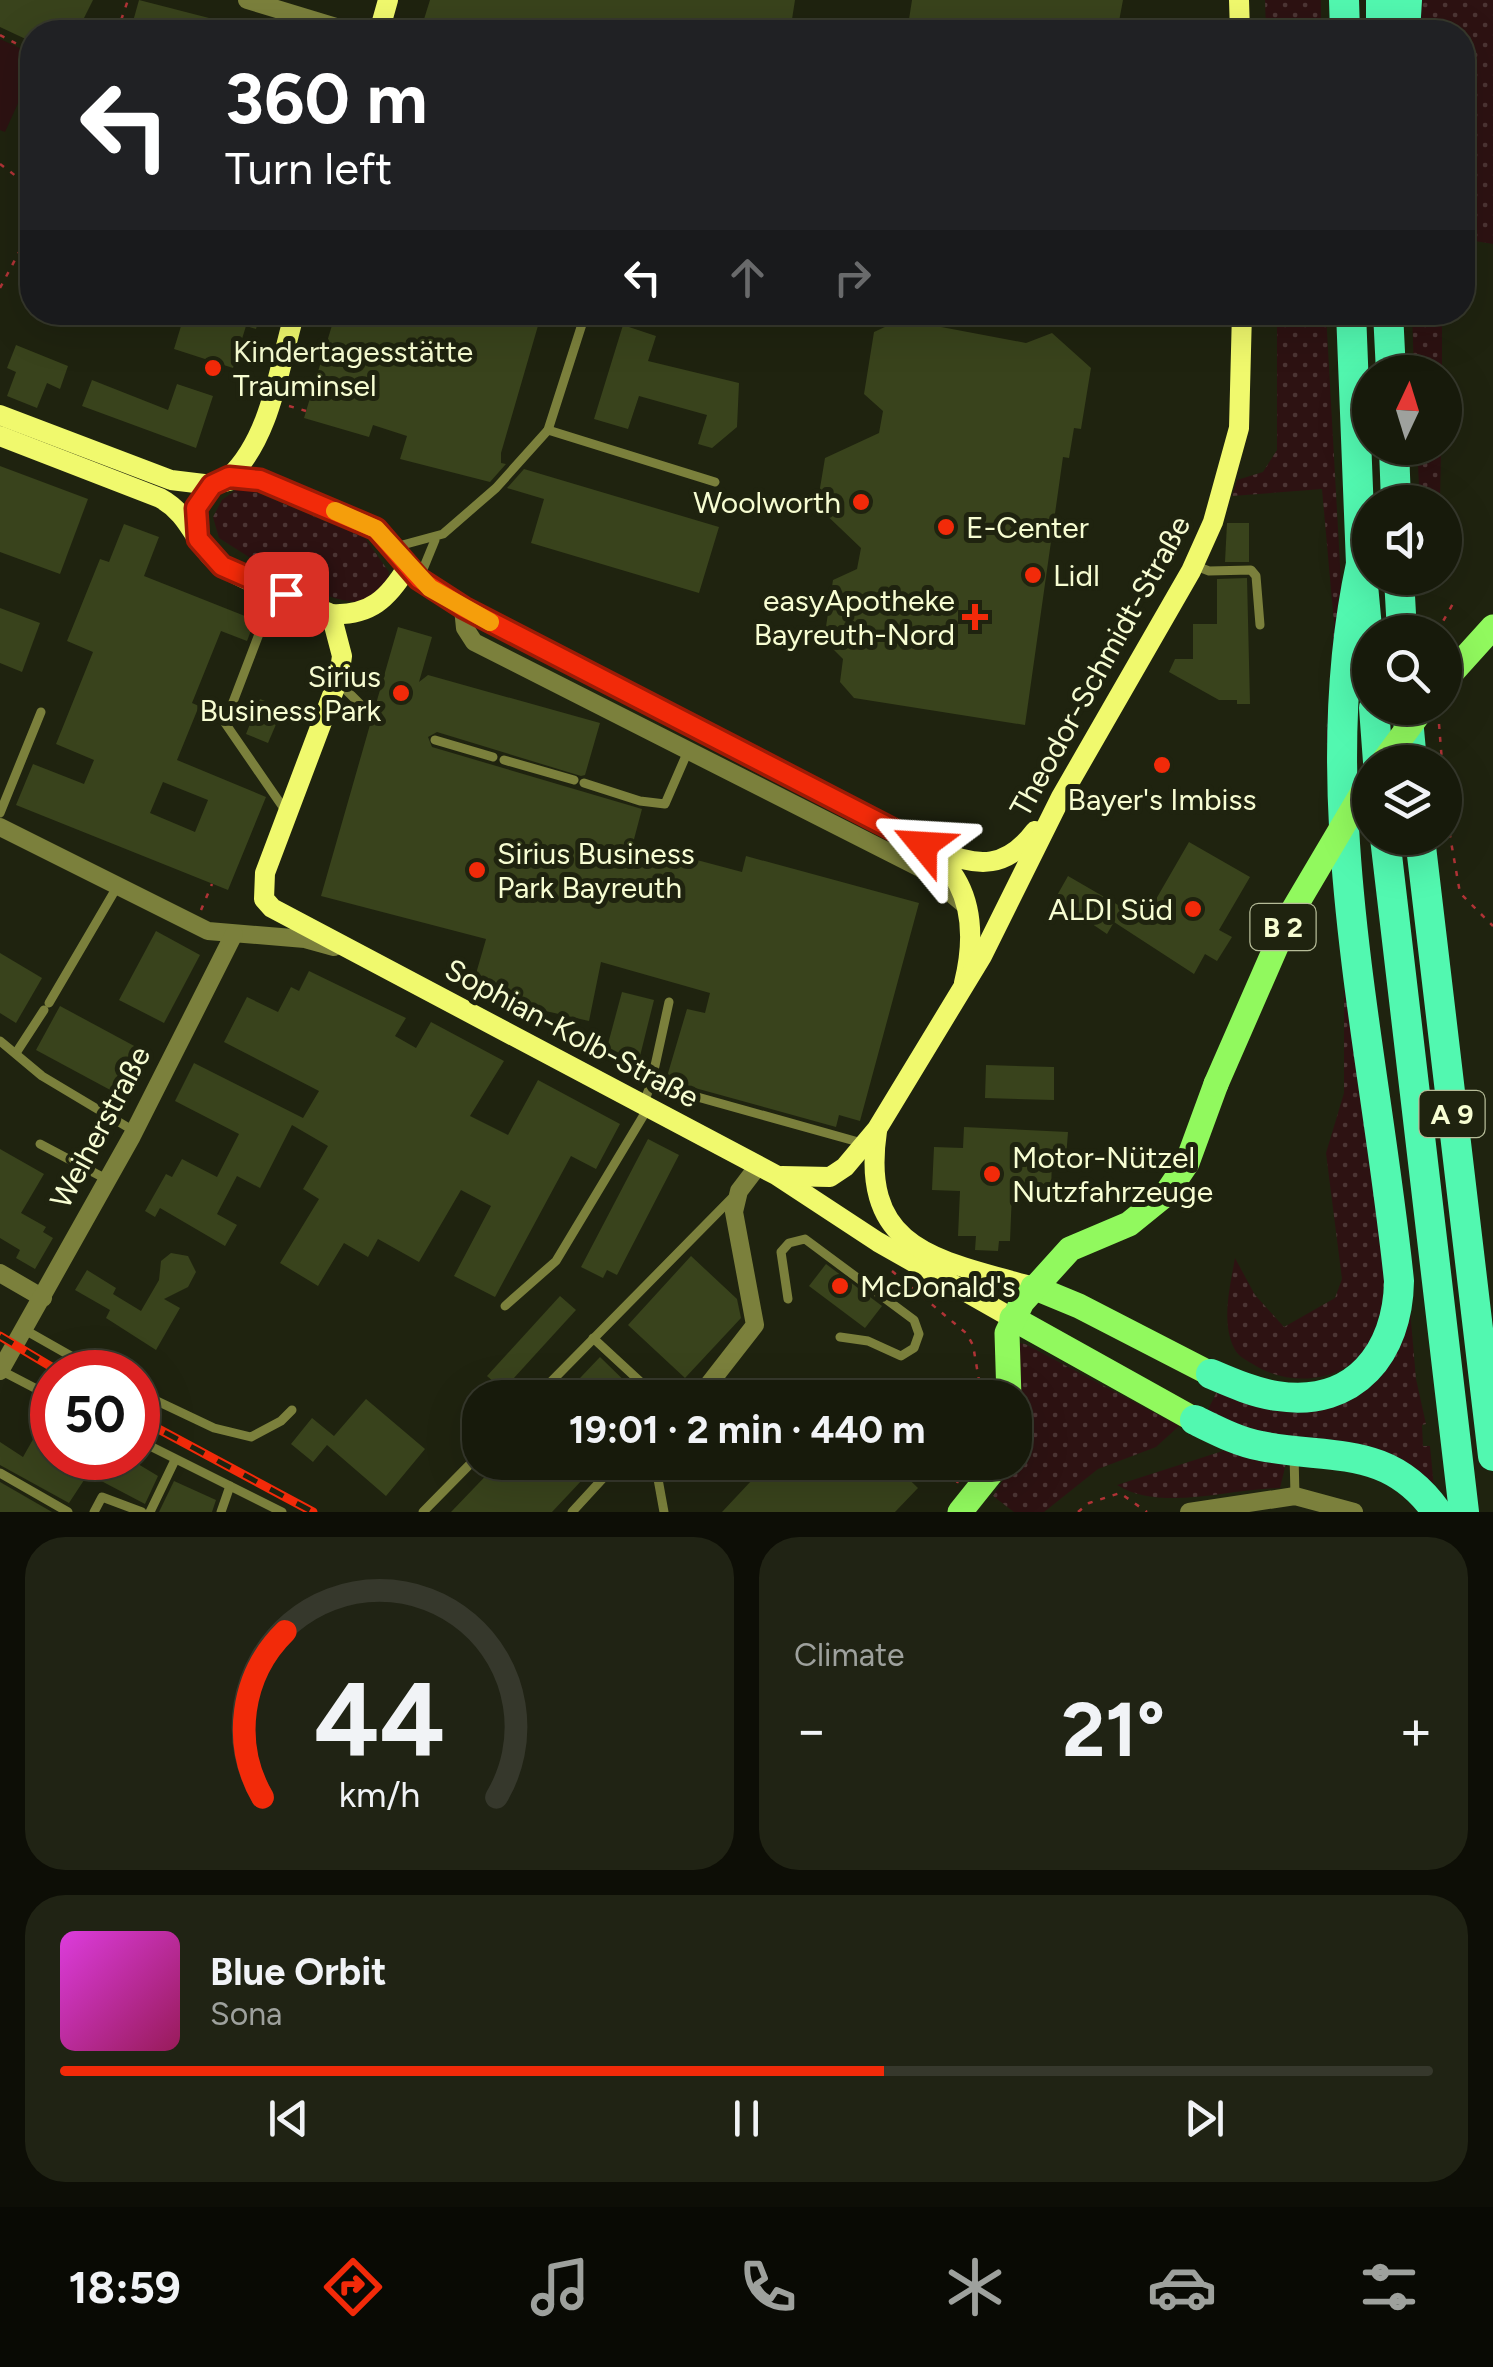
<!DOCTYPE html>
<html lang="en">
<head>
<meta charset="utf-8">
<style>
	body { margin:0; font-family:Figtree,sans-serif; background:#202314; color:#f1f3f6; height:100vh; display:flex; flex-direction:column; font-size:38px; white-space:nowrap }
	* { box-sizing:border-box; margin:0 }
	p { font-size:32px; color:#9ea19d }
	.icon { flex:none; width:55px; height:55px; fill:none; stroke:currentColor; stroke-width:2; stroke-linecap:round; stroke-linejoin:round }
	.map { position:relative; height:1512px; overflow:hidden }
	.sheet { display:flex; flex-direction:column; gap:25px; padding:25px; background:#0d0e06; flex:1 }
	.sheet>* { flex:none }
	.top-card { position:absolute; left:20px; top:20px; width:1455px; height:305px; border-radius:40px; box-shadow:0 10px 40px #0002,0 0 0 2px #36382c; background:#202124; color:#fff; overflow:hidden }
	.needle { width:65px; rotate:4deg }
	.controls { position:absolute; left:1352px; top:355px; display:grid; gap:20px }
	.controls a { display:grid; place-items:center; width:110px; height:110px; border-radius:50%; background:#171a0b; box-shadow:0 10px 40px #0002,0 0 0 2px #36382c; font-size:50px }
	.speed { position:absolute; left:30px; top:1350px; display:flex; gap:20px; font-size:50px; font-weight:700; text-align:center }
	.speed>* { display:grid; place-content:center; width:130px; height:130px; border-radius:50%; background:#171a0b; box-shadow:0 10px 40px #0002,0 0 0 2px #36382c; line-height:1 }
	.speed .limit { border:15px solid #d22; background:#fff; color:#111 }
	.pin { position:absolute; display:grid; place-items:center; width:85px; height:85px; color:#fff; margin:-42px; border-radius:20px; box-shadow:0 5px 15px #0006 }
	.me { position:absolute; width:110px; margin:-55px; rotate:297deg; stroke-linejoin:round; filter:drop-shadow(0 0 8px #0008) }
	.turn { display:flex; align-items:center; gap:35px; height:210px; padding:0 40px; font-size:45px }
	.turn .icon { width:130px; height:130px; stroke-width:2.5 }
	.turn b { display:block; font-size:70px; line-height:85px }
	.lanes { display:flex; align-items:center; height:95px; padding:0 40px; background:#0003; justify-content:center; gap:50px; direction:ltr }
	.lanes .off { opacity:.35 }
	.big { font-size:75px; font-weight:700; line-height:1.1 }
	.sheet .card { flex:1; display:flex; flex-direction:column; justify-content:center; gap:15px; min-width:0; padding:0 35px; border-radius:40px; background:#202314 }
	.sheet .dial { align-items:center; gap:0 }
	.dial svg { height:260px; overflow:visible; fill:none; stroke:#36382c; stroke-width:7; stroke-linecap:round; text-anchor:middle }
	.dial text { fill:#f1f3f6; stroke:none }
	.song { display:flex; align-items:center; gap:30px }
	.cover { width:120px; height:120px; border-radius:15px; background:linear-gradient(135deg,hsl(300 70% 55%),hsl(330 70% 35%)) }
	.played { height:10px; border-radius:5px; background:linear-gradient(90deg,#f22a09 60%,#36382c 60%) }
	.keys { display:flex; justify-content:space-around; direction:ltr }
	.heat { display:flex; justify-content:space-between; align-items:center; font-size:55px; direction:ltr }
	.sheet .tiles { flex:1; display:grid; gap:25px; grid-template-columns:1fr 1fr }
	.card:last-child { grid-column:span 2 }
	.trip { position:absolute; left:462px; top:1380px; width:570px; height:100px; border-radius:40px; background:#171a0b; box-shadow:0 10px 40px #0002,0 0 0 2px #36382c; font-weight:700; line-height:100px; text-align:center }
	.dock { display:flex; height:160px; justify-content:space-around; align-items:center; background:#090a04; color:#9ea19d }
	.dock .icon { width:70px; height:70px }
	.dock .active { color:#f22a09 }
	.dock b { font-size:45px; color:#f1f3f6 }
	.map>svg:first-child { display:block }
	.grass { fill:url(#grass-dots) }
	.garden { fill:#2d1212 }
	.building { fill:#39431c; fill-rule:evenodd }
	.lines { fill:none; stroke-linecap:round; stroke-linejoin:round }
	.path { stroke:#b03336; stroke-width:2.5; stroke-dasharray:5 8; stroke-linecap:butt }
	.lane { stroke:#7b803c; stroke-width:9 }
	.street { stroke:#7b803c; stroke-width:18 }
	.secondary { stroke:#f0f96d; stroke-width:20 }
	.primary { stroke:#91f95e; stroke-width:25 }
	.highway { stroke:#52f8b0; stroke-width:30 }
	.rail-casing { stroke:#f22a09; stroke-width:9 }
	.rail { stroke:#1f230f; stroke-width:5; stroke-dasharray:15; stroke-linecap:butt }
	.primary-bridge { stroke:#91f95e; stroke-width:25 }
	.route-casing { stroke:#9d1b06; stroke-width:25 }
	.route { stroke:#f22a09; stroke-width:18 }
	.slow { stroke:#f59e0b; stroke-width:18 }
	.poi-dot { fill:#f22a09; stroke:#1f230f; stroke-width:4 }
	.labels { text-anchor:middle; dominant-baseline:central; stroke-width:10; stroke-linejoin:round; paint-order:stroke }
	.shield { fill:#1f230f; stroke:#b6bc98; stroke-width:2.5 }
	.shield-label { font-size:28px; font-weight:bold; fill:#f7fdd2 }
	.poi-label { font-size:30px; fill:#f7fdd2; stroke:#1f230f; text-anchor:start }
	.street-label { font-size:30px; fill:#f7fdd2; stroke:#1f230f }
</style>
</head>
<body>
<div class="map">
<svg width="1493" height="1512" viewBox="0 0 1493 1512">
	<defs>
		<pattern id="grass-dots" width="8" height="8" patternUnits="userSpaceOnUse" patternTransform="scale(2.5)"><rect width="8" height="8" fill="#2d1212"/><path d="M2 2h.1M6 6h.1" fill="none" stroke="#4c3534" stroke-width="1.8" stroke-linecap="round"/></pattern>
	</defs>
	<rect width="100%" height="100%" fill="#1f230f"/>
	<g class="grass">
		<path d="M1265 0H1321V32H1266Z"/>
		<path d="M1415 0H1493V244L1463 239 1462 32H1413Z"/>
		<path d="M1277 313H1326L1343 618 1331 781 1326 736 1334 623 1322 489 1232 496 1237 480 1263 472 1277 450Z"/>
		<path d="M1412 313H1442V372H1414Z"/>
		<path d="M1417 448H1441L1440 502H1420Z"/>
		<path d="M237 489 253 491 365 538 389 572 386 589 375 603C319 605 265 567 219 538L213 517 222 500Z"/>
		<path d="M1355 967C1362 1030 1368 1093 1375 1156 1381 1210 1399 1277 1378 1330 1356 1382 1293 1391 1251 1363 1244 1359 1238 1356 1234 1348 1221 1321 1230 1287 1235 1258L1255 1295 1284 1327 1335 1298 1342 1279 1326 1153 1344 1093V989Z"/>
		<path d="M1404 1240 1416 1379 1426 1424 1422 1425 1423 1446H1430L1435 1498 1357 1445 1267 1434 1205 1416 1218 1389 1371 1379Z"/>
		<path d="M1019 1343 1025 1344 1179 1426 1156 1447 1098 1469 1044 1512H1014L993 1496 1016 1460Z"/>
		<path d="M1232 1448 1287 1459 1280 1488C1229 1489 1160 1512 1117 1485Z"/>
	</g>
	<path class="garden" d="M0 39 32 54V72L5 132 0 130Z"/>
	<g class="building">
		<path d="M0 0H93L77 32H32V42L0 27Z"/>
		<path d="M139 0 209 18 205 32H130Z"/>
		<path d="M430 0H795L790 32H420Z"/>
		<path d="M912 0H1123L1117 32H907Z"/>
		<path d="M232 312H261L256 329 246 326 233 368 174 349 185 313 228 326Z"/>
		<path d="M336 312H542L501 453V463L506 464 490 482 400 459 407 436 373 425 369 437 304 418Z"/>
		<path d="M917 312 936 326 1026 343 1052 333 1091 368 1081 429 1074 428 1069 458 1063 457 1025 725 854 698 840 682 843 659 824 640 833 580 857 569 861 548 817 506 825 458 879 433 883 411 864 394 874 332Z"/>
		<path d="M623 325 656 336 648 361 739 383 737 427 712 448 698 444 707 415 639 396 628 429 594 419Z"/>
		<path d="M16 345 68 366 60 389 47 383 37 408 7 396 16 372 7 368Z"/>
		<path d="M92 380 168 410 177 384 213 396 196 448 82 406Z"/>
		<path d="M0 466 88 499 60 574 0 552Z"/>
		<path d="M524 469 719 527 699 593 531 543 544 499 507 488Z"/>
		<path d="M1227 523H1249V562H1225Z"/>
		<path d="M124 524 159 537 144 576 255 620 247 641 221 631 192 703 199 706 177 760 266 797 228 890 16 805 33 764 84 784 94 760 56 744 93 652 67 641 100 559 109 562ZM163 782 208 800 195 832 150 813Z"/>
		<path d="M1247 578 1250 704H1237V700H1219L1169 672 1175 659H1193V624H1217V579Z"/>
		<path d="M0 608 40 623 22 672 0 663Z"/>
		<path d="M398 627 432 637 419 682 428 675 600 723 585 775 581 776 437 732 428 737 432 747 642 809 633 843 742 872 746 856 919 903 860 1121 839 1115 836 1127 666 1080 687 1009 705 1013 710 993 601 962 589 1021 524 1006 471 991 486 939 321 896Z"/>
		<path d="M260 699 283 708 268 743 246 734Z"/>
		<path d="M1189 842 1250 877 1219 930 1232 937 1217 961 1205 954 1194 974 1114 922 1107 934 1055 899 1068 876 1144 920Z"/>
		<path d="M156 931 200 955 164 1023 119 1000Z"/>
		<path d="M0 953 42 978 16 1023 0 1013Z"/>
		<path d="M309 971 406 1018 395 1036 416 1048 431 1022 504 1061 470 1116 508 1135 538 1080 620 1124 596 1169 571 1156 495 1297 454 1276 491 1206 461 1190 419 1262 378 1239 368 1257 344 1243 318 1286 280 1263 319 1199 303 1189 328 1146 292 1125 260 1188 237 1176 217 1214 237 1225 225 1246 160 1208 155 1217 145 1211 166 1174 172 1177 182 1159 217 1177 239 1134 175 1101 194 1063 303 1118 319 1091 224 1042 247 997 278 1012 291 987 299 991Z"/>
		<path d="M622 992 654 1000 638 1064 605 1055Z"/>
		<path d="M60 1006 138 1048 114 1092 36 1050Z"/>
		<path d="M986 1065 1054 1067V1100L985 1098Z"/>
		<path d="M964 1127 1068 1132 1066 1158 1052 1157 1051 1194 1012 1192 1010 1241H999L998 1251 975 1250 976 1236H958L960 1191 932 1190 934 1147 963 1148Z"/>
		<path d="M648 1139 679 1155 617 1275 607 1270 603 1278 581 1267Z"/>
		<path d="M0 1149 44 1174 21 1213 46 1227 43 1232 53 1238 35 1269 16 1258 20 1250 0 1238Z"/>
		<path d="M171 1253 188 1256 196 1272 188 1287 164 1299 180 1308 156 1350 106 1318 110 1310 75 1290 87 1270 116 1288 113 1294 141 1311 159 1280 161 1261Z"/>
		<path d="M691 1256 737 1299 741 1318 685 1378 628 1325Z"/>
		<path d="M826 1264 882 1306 865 1328 809 1286Z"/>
		<path d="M560 1296 576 1310 503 1390 487 1376Z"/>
		<path d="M600 1357 642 1398H561Z"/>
		<path d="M366 1399 425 1449 386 1496 327 1445 313 1462 291 1444 312 1418 334 1436Z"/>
		<path d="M52 1406V1458H128L158 1476 145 1504 88 1474 69 1503 0 1465V1442L23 1457Z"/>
		<path d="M499 1462H599L552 1512H451Z"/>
		<path d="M769 1462H891L918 1488 895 1512H722Z"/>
		<path d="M174 1481 216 1500 212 1512H159Z"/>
		<path d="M0 1482 52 1512H0Z"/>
	</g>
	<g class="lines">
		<g class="path">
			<path d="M117 32 128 0"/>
			<path d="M0 35 32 52"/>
			<path d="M30 150 21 135 32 106"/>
			<path d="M0 164 29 186"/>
			<path d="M0 288 32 228"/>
			<path d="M289 406 306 411"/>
			<path d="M1437 632 1455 600"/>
			<path d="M1439 724 1442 762"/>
			<path d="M1044 738 1067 755"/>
			<path d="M1445 807 1460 893 1493 926"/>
			<path d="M201 910 212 884"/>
			<path d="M892 1271 966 1333 973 1345 982 1398"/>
			<path d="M957 1483 966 1462"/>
			<path d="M1078 1512 1089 1503 1120 1493 1147 1512"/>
		</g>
		<g class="lane">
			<path d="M548 430 583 321"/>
			<path d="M395 547 443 534 496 488 548 430 715 482"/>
			<path d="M1196 566 1209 571 1251 570 1256 576 1260 625"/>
			<path d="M419 579 435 540"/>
			<path d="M275 592 225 723 287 813"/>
			<path d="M339 683 366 710"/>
			<path d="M435 740 493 757"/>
			<path d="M504 760 574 780"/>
			<path d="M584 783 640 801 665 804 688 751"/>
			<path d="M0 813 41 712"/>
			<path d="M49 1003 117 887"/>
			<path d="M0 1041 42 1076 134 1131"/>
			<path d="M16 1053 44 1010"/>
			<path d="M651 1084 669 1002"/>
			<path d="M644 1102 651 1084 862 1143"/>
			<path d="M40 1144 108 1180"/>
			<path d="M788 1299 781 1252 789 1243 805 1239 914 1320 919 1334 914 1348 901 1356 868 1341 840 1337"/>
			<path d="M505 1306 556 1261 648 1108"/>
			<path d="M25 1330 99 1372"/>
			<path d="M593 1338 658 1398"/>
			<path d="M0 1370 52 1397"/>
			<path d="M138 1392 214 1428 251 1437 281 1421 292 1410"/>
			<path d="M535 1398 733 1197"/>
			<path d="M138 1440 282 1512"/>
			<path d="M1294 1454 1295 1496"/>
			<path d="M663 1462 658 1479 664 1512"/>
			<path d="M0 1473 68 1512"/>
			<path d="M94 1512 102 1497 142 1512"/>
			<path d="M150 1512 175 1460"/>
			<path d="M221 1512 230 1486"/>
			<path d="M423 1512 480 1454"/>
			<path d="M572 1512 618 1462"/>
		</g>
		<g class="street">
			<path d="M247 0 353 32"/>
			<path d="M463 608 465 628 474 642 922 869 965 905"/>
			<path d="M0 827 208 931 305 939 334 947"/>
			<path d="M0 1273 43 1298"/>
			<path d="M0 1371 132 1136 234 934"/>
			<path d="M707 1398 709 1384 755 1325 734 1212 739 1191 758 1166"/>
			<path d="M1189 1512 1295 1496 1354 1512"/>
		</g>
		<g class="secondary">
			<path d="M1239 0 1240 32"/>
			<path d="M379 32 388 0"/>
			<path d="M0 415 171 480 212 485 244 477 287 490 376 529 419 579 463 608 923 845C972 878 977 930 964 983"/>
			<path d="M0 436 160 498C193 516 194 547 222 566 254 587 296 598 331 614 370 616 388 599 408 566"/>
			<path d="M229 477C271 438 279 366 295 312"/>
			<path d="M331 614 342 656 339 677 265 873 264 899 272 908 776 1175 878 1242 1012 1318"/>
			<path d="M939 851C979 868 1007 868 1035 831"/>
			<path d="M877 1131C859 1253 941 1260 1033 1287"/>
			<path d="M782 1176 830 1177 845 1167 877 1129 982 956 1061 797 1191 571 1213 522 1239 428 1242 312"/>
		</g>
		<g class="primary">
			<path d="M1445 680 1493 627"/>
			<path d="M1033 1287 1079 1306 1211 1374"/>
			<path d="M1012 1318 1195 1420"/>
			<path d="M1009 1398 1007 1333 1022 1302 1070 1249 1129 1224 1166 1194 1187 1163 1216 1084"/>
			<path d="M960 1512 1000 1462"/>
		</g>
		<g class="highway">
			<path d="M1344 0 1345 32"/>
			<path d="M1381 32V0"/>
			<path d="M1405 32 1407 0"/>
			<path d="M1351 312 1361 564 1370 660"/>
			<path d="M1388 312 1391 372"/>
			<path d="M1394 448 1396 502"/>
			<path d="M1399 578 1402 632"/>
			<path d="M1374 708 1378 762"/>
			<path d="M1407 708 1412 762"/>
			<path d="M1385 838 1464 1512"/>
			<path d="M1420 838 1493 1456"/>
			<path d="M1211 1374C1232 1383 1255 1393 1277 1396 1355 1408 1398 1352 1399 1281 1375 1046 1310 799 1361 564"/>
			<path d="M1195 1420C1216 1430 1238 1442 1261 1446 1331 1460 1389 1444 1437 1512"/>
		</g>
		<g class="rail-casing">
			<g id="rail">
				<path d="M0 1336 60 1372"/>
				<path d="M138 1418 313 1512"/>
			</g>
		</g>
		<use href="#rail" class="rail"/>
		<g class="primary-bridge">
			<path d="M1383 762 1423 708"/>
			<path d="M1216 1084 1289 917 1370 780"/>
		</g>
	</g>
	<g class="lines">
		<g class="route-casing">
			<path id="route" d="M286 594 222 566 198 539 196 508 212 485 229 477 260 480 376 529 419 579 464 608 923 845"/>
		</g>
		<use href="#route" class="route"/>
		<path class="slow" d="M335 511 376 529 430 588 490 622"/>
	</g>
	<g class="poi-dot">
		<circle cx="213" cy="368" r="10"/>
		<circle cx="861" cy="502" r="10"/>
		<circle cx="946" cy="527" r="10"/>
		<circle cx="1033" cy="575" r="10"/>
		<path d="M970 602h10v10h10v10h-10v10h-10v-10h-10v-10h10z"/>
		<circle cx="401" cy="693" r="10"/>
		<circle cx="1162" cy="765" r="10"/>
		<circle cx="477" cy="870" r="10"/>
		<circle cx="1193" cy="909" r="10"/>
		<circle cx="992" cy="1174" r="10"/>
		<circle cx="840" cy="1286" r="10"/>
	</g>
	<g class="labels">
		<g class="shield">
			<rect x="1250.5" y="904" width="65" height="46" rx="8"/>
			<rect x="1419.5" y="1091" width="65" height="46" rx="8"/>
		</g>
		<g class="shield-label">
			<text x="1283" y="927">B 2</text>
			<text x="1452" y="1114">A 9</text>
		</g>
		<g class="poi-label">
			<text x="233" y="351">Kindertagesstätte<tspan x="233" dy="34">Trauminsel</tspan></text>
			<text x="841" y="502" text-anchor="end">Woolworth</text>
			<text x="966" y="527">E-Center</text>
			<text x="1053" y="575">Lidl</text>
			<text x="955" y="600" text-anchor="end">easyApotheke<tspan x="955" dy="34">Bayreuth-Nord</tspan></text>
			<text x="381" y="676" text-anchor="end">Sirius<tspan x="381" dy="34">Business Park</tspan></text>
			<text x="1162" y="799" text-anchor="middle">Bayer's Imbiss</text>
			<text x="497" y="853">Sirius Business<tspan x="497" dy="34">Park Bayreuth</tspan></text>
			<text x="1173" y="909" text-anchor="end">ALDI Süd</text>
			<text x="1012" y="1157">Motor-Nützel<tspan x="1012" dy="34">Nutzfahrzeuge</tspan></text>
			<text x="860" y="1286">McDonald's</text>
		</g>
		<g class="street-label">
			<text transform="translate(1100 666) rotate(-61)">Theodor-Schmidt-Straße</text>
			<text transform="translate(572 1033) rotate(28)">Sophian-Kolb-Straße</text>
			<text transform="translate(100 1127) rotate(-62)">Weiherstraße</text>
		</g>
	</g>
</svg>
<div class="controls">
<a><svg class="needle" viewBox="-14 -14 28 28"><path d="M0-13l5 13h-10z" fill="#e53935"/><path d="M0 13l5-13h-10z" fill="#9ea19d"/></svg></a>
<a><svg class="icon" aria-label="sound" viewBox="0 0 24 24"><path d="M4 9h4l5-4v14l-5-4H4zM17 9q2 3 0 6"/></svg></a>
<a><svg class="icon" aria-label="search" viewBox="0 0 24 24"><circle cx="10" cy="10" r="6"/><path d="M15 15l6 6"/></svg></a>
<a><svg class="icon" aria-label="layers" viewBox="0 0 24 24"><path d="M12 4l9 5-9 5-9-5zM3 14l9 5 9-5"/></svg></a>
</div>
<div class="speed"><div class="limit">50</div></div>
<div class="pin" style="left:286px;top:594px;background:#d93025"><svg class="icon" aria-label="arrive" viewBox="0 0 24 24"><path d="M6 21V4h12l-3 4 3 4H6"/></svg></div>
<svg class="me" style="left:923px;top:845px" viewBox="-20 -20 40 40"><path d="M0-17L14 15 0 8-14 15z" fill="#f22a09" stroke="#fff" stroke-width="4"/></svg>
<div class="trip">19:01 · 2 min · 440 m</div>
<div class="top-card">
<div class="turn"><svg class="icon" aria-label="left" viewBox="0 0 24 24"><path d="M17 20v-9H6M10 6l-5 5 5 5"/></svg><div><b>360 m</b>Turn left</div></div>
<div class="lanes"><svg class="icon" aria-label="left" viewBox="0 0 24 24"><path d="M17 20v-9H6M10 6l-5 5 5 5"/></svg><svg class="icon off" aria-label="ahead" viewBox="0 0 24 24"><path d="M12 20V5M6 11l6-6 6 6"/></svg><svg class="icon off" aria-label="right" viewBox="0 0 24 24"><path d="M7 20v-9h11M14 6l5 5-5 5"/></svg></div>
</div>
</div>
<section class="sheet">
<div class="tiles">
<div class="card dial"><svg viewBox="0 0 100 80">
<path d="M14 69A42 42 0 1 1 86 69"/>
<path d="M14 69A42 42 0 0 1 21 18" stroke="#f22a09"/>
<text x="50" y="56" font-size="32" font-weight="700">44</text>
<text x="50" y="72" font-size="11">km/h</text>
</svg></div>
<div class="card"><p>Climate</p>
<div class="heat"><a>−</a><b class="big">21°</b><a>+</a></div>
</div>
<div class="card">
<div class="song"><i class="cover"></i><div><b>Blue Orbit</b><p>Sona</p></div></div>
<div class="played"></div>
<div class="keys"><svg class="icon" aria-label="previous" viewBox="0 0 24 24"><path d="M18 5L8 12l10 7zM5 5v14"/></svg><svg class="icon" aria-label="pause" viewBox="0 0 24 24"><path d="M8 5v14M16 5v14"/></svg><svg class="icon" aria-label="next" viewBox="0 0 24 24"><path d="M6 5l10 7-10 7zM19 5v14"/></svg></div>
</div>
</div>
</section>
<nav class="dock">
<b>18:59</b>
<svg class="icon active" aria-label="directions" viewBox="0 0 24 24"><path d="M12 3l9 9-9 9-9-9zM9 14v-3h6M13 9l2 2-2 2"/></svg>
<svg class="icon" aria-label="music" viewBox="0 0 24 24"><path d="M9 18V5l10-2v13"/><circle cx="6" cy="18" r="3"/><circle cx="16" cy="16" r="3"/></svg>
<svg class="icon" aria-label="phone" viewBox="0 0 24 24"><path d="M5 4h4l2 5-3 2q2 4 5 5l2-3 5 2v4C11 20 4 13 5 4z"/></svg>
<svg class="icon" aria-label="climate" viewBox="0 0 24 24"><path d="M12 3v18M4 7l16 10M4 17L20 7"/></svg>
<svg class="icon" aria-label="car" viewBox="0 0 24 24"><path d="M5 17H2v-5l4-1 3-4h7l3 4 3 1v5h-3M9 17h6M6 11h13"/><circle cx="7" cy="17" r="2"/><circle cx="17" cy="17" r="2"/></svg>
<svg class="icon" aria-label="filters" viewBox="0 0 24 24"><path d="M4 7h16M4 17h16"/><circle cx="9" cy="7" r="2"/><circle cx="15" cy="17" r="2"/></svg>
</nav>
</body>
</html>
